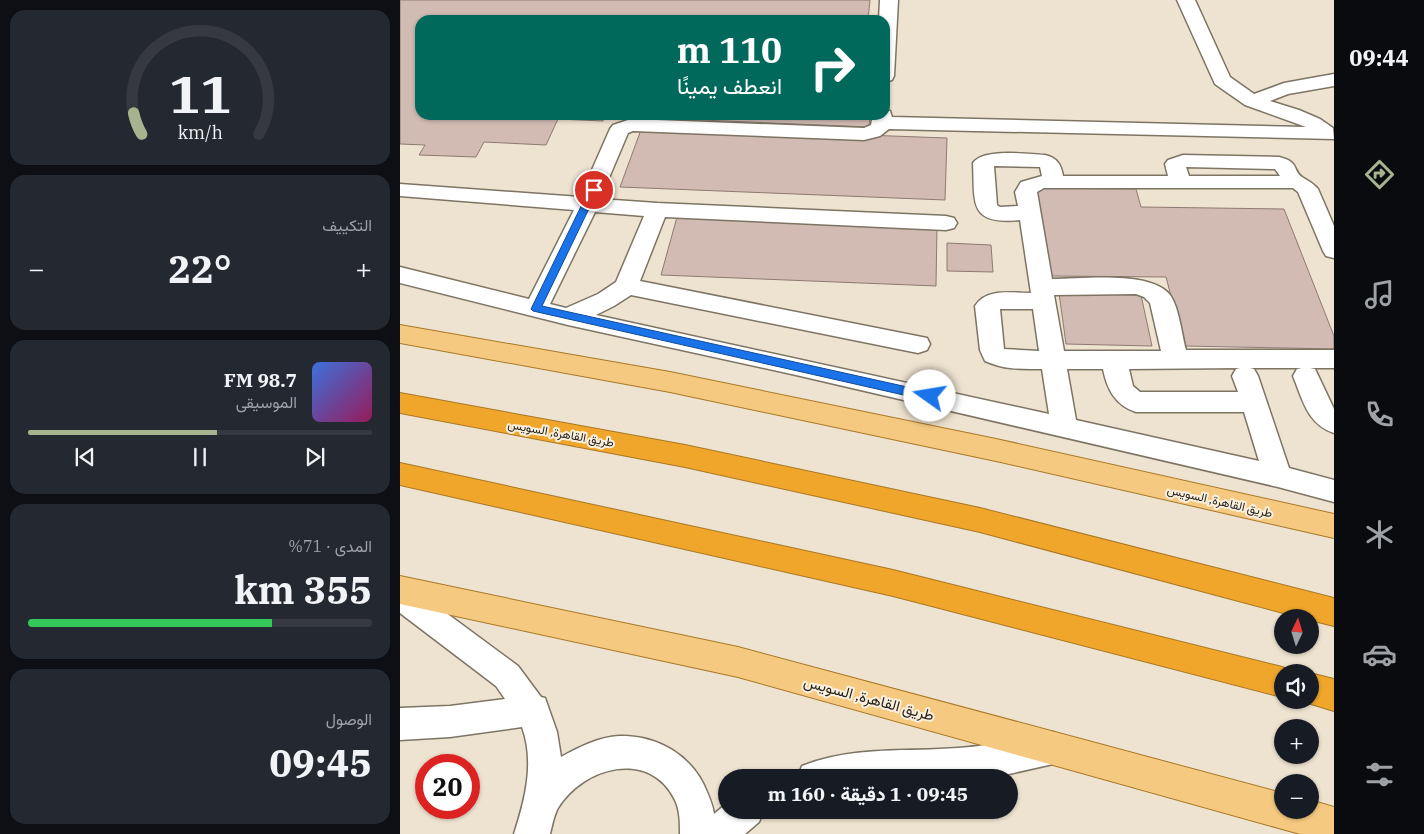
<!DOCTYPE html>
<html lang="ar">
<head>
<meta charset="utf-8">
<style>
	body { margin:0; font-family:"IBM Plex Serif",Vazirmatn,serif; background:#242831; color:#f1f3f6; direction:rtl; height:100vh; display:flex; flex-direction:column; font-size:19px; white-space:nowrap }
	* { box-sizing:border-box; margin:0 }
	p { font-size:16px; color:#9ea1a6 }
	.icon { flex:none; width:28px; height:28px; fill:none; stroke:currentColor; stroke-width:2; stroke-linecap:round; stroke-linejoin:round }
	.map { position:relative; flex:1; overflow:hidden; direction:ltr }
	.drawer { display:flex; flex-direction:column; gap:10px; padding:10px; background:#0d0f14; width:400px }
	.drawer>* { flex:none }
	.banner { position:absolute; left:15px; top:15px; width:475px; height:105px; border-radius:15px; box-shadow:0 1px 4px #0004; direction:rtl; background:#00695c; color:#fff; overflow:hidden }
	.needle { width:32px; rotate:4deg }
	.fabs { position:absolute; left:874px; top:609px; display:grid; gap:10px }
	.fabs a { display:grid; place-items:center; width:45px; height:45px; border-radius:50%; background:#171b24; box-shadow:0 1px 4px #0004; font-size:25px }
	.speed { position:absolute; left:15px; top:754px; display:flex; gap:10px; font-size:25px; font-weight:700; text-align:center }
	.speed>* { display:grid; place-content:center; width:65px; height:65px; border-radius:50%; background:#171b24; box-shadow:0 1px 4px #0004; line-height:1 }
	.speed .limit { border:8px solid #d22; background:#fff; color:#111 }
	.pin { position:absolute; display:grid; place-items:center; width:42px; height:42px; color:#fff; margin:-21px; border:2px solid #fff; border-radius:50%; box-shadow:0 1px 5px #0007 }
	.me { position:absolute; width:55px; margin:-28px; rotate:283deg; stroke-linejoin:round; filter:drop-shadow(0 0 4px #0008) }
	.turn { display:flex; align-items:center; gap:18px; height:105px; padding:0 25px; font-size:22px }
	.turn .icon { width:65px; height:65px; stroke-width:2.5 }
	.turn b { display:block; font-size:35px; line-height:42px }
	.big { font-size:38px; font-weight:800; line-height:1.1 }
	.drawer .tile { flex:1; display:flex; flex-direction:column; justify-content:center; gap:8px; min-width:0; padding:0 18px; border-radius:15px; background:#242831 }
	.drawer .dial { align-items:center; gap:0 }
	.dial svg { height:130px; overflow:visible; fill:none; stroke:#363941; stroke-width:7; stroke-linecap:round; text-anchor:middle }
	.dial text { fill:#f1f3f6; stroke:none }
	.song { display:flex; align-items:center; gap:15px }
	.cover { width:60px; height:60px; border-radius:8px; background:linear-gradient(135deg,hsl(220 70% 55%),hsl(330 70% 35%)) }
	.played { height:5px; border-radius:2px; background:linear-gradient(90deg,#a7b38f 55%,#363941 55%) }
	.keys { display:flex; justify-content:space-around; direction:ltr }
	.heat { display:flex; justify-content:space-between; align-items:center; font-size:28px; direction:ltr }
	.charge { height:8px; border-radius:4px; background:linear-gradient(90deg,#34c759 71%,#363941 0) }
	.trip { position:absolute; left:318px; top:769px; width:300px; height:50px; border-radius:25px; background:#171b24; box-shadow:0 1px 4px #0004; font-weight:800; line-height:50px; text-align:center; direction:rtl }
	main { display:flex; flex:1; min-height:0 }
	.menu { display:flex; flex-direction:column; width:90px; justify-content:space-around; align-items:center; background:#090b0e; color:#9ea1a6 }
	.menu .icon { width:35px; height:35px }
	.menu .current { color:#a7b38f }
	.menu b { font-size:22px; color:#f1f3f6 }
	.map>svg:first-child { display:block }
	.building { fill:#d1bbb3; stroke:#8e7a72 }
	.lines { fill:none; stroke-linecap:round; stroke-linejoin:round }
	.minor-casing { stroke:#7d7463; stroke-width:3 }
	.major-casing { stroke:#a97826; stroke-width:2 }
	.highway-casing { stroke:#a97826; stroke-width:2 }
	.minor { fill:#fff; fill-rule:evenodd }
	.major { fill:#f5ca80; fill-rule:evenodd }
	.highway { fill:#efa62b; fill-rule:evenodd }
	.route { fill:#1a73e8; stroke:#114b97 }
	.labels { text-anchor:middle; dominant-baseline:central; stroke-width:4; stroke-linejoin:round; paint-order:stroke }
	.street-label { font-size:12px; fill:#28241e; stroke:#fbf0dd }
	.near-street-label { font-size:15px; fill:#28241e; stroke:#fbf0dd }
</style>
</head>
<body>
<main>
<nav class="menu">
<b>09:44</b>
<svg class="icon current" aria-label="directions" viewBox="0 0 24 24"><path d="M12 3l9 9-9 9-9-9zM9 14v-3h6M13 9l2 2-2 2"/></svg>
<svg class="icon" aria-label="music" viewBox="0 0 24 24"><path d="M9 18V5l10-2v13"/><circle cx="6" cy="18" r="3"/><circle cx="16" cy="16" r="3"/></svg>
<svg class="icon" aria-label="phone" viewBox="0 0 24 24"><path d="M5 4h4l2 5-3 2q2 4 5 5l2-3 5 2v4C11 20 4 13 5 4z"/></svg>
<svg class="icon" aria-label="climate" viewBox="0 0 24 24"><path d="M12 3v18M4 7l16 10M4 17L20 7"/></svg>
<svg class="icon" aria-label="car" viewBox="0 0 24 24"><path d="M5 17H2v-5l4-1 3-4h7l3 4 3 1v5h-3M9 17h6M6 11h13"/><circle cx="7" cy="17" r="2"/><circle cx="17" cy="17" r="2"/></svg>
<svg class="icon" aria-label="filters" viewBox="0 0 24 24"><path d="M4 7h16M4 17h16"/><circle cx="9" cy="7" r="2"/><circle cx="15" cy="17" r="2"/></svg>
</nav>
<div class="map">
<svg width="934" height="834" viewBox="0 0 934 834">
	<rect width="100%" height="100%" fill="#eee3d0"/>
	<g class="building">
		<path d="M0 0H470L468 20H20V115H470L469 127 205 116 203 121 158 119 146 145 84 142 76 157 19 155 25 145 0 144Z"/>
		<path d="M242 127 547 138 545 200 220 187Z"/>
		<path d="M637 188 736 189 741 207 884 209 934 336V349L784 346 766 277 650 276Z"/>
		<path d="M277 217 537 227 536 286 261 275Z"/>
		<path d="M547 243 591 245 593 272 547 271Z"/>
		<path d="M659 293 741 295 752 346 666 344Z"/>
	</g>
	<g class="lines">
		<g class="minor-casing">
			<g id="minor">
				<path d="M480 0H498L494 76 492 80 485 82V20H479Z"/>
				<path d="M777 0H795L830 77 854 94 884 83 934 74V86L888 94 870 101 899 110 920 119 933 128 934 139 489 129 480 136 464 140 233 131 228 133 200 199 257 203 546 216 554 218 557 223 554 228 546 230 265 217 240 281 527 338 530 344 527 350 518 353 231 295 214 306 196 315 649 414 642 369C620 369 606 370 585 361L580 350 575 306C586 288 612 293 631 293L620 220C568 225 575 203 573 163 583 148 628 154 645 155 657 158 661 164 663 176H768L765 164 768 160 783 155 879 157C900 162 892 170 902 177 908 181 913 183 918 189L934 226V258L926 256 923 251 898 192 893 188H644L637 192 652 279C682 279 751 270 770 295 779 307 782 336 786 350H934V368H910L915 369 934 409V433C907 424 903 400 893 376L897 369 902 368H850L854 369 858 376 889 468 934 480V502L878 487 396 375 168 325 0 283V267L129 299 174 210 0 196V184L180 197 210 129 213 125 231 119 464 128 471 125 473 115H485V110L490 111 492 117 906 127 845 105 815 84ZM594 166 640 167 642 176 621 182 615 192 618 206 600 207 597 205ZM786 167 875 169 880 176H789ZM195 212 244 216 216 282 198 294 166 308 150 304ZM736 294 744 297 750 303 761 351H664L654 295ZM600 309H633L639 351 604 349ZM840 368 836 369 832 376 838 392H740L733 386 729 369ZM667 369H703C707 389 715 405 736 412H844L859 461 676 420Z"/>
				<path d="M0 583 11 587 118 666 141 697 145 698 157 732 161 757C179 747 199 737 219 736 258 735 293 756 307 792 310 799 313 806 314 814L326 804V810H364L359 822 345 834H280C280 823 280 810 275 800 250 748 183 767 158 808 154 815 152 826 150 834H114C125 800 135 762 122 727L50 737 0 740V708L50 706 105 699 96 686 0 613Z"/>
				<path d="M653 732 665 737 670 748 665 759 653 764 591 778H397L402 766C452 746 506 752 558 748 590 746 622 739 653 732Z"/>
			</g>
		</g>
		<g class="major-casing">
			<g id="major">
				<path d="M0 325 270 372 596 439 934 514V538L596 461 270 392 0 343Z"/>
				<path d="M0 576 338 647 882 793V810H910V800L934 807V834H900L338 677 0 604Z"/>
			</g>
		</g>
		<g class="highway-casing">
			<g id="highway">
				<path d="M0 393 285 445 580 508 934 598V626L910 620V618H902L580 532 285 467 0 413Z"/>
				<path d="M0 463 493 570 882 667 895 672H882V697L493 596 0 485Z"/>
				<path d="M910 673 934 679V711L898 700H910Z"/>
			</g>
		</g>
		<use href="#minor" class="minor"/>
		<use href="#major" class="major"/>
		<use href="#highway" class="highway"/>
	</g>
	<path class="route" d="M194 187 198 190 142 306 530 392 536 396 534 399 530 401 133 311 131 309 189 190Z"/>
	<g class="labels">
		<g class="street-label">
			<text transform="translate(161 433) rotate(10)">طريق القاهرة, السويس</text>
			<text transform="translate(820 501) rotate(13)">طريق القاهرة, السويس</text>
		</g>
		<g class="near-street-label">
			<text transform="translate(469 698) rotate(15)">طريق القاهرة, السويس</text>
		</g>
	</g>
</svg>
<div class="fabs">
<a><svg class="needle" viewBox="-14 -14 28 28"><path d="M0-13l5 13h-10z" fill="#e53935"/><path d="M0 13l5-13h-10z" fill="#9ea1a6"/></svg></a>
<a><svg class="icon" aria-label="sound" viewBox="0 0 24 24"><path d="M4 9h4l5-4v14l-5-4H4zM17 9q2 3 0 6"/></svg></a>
<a>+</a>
<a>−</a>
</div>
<div class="speed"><div class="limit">20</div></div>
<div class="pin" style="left:194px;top:190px;background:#d93025"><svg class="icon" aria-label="arrive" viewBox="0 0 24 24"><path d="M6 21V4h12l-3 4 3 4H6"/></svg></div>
<svg class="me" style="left:530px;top:396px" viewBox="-20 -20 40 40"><circle r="19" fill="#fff"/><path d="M0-13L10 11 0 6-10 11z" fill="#1a73e8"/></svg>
<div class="trip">09:45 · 1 دقيقة · 160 m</div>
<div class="banner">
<div class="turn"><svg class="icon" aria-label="right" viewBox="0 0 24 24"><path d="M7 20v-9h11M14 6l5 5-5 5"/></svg><div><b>110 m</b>انعطف يمينًا</div></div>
</div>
</div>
<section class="drawer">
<div class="tile dial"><svg viewBox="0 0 100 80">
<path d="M14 69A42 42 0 1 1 86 69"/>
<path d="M14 69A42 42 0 0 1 9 56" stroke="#a7b38f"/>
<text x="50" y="56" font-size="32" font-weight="700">11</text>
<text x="50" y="72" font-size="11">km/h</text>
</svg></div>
<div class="tile"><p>التكييف</p>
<div class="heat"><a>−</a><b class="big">22°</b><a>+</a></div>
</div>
<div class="tile">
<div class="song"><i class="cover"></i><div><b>98.7 FM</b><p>الموسيقى</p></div></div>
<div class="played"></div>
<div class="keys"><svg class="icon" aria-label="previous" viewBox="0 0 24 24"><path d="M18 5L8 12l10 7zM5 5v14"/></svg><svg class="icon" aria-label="pause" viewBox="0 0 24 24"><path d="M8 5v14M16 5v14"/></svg><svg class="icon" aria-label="next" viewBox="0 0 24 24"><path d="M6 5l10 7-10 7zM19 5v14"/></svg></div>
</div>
<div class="tile"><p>المدى · 71%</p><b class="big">355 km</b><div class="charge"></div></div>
<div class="tile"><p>الوصول</p><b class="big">09:45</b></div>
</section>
</main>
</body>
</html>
